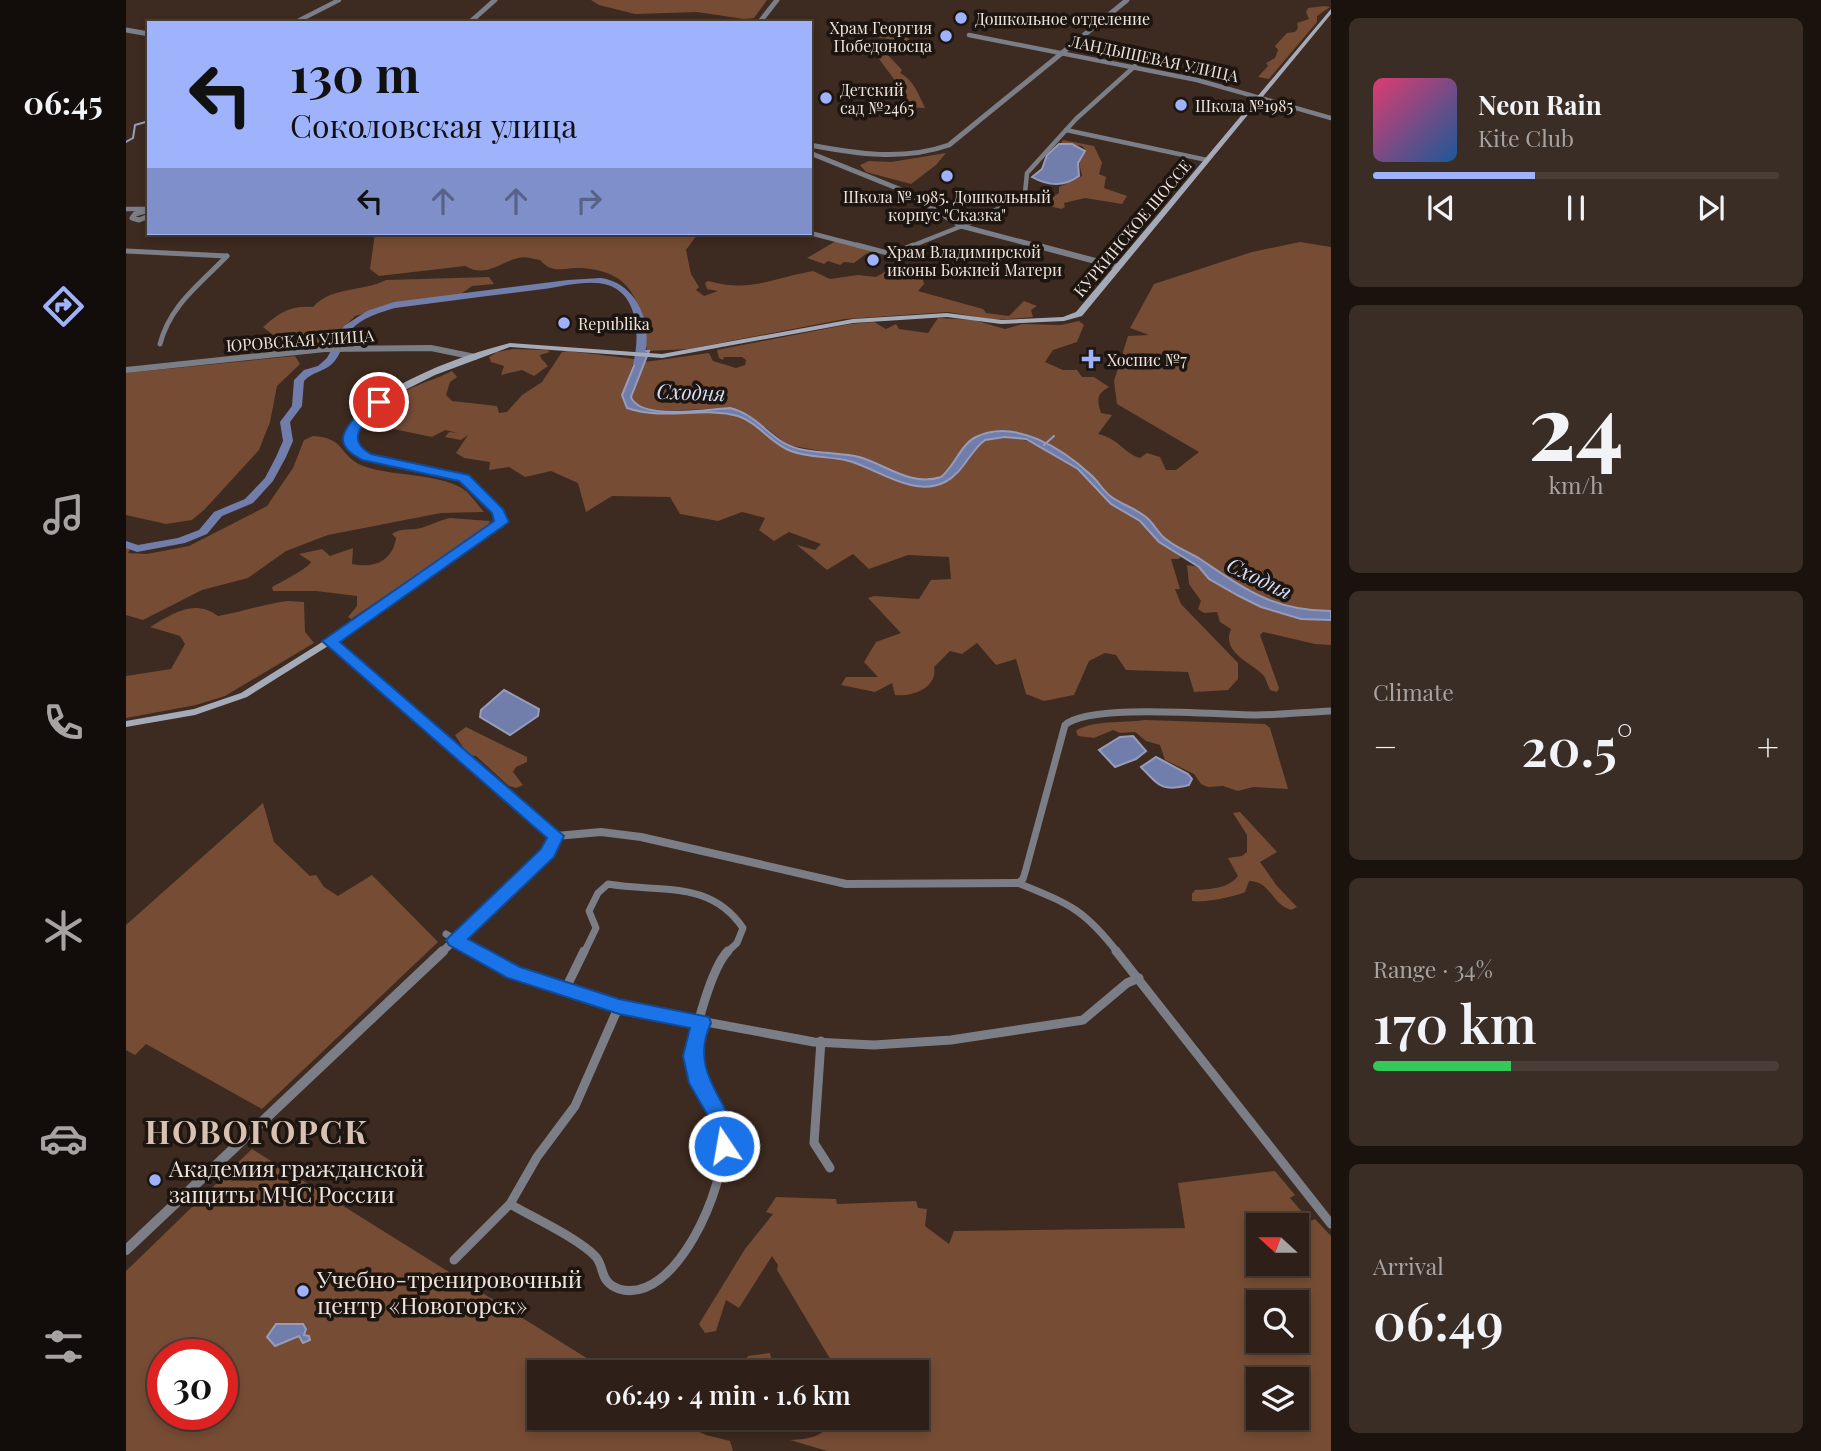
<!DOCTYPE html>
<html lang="en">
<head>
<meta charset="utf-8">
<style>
	body { margin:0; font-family:"Playfair Display",serif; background:#3a2d25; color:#f1f3f6; height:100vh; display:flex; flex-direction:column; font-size:26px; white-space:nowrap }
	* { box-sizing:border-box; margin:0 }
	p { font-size:23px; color:#a7a3a2 }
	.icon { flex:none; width:38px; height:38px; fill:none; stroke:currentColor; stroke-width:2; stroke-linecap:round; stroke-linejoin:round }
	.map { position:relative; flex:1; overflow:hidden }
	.details { display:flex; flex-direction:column; gap:18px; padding:18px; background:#19120d; width:490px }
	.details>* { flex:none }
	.guide { position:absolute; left:21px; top:21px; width:665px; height:214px; border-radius:0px; box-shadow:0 4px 10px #0003,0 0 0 2px #493e37; background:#9fb3fd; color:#111; overflow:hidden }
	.needle { width:46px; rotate:291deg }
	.controls { position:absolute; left:1120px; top:1213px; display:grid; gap:14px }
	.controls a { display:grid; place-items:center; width:63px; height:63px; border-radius:0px; background:#2e2018; box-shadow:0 4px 10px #0003,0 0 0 2px #493e37; font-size:35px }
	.speed { position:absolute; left:21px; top:1339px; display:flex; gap:14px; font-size:35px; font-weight:700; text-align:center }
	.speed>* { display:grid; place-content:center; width:91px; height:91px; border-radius:50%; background:#2e2018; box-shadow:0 4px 10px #0003,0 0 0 2px #493e37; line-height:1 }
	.speed .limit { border:10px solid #d22; background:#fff; color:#111 }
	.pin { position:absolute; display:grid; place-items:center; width:60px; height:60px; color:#fff; margin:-30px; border:4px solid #fff; border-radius:50%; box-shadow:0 2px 7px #0007 }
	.me { position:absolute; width:77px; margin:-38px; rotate:348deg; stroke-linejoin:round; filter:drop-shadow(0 0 5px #0008) }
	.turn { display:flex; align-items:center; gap:24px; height:147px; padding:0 28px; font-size:32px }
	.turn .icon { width:91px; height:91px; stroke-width:2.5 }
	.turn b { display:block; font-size:49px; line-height:60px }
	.lanes { display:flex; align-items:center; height:66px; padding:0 28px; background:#0003; justify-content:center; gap:35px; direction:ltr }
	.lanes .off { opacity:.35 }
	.big { font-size:52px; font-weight:600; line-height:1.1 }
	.details .tile { flex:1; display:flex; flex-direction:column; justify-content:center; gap:10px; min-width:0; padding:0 24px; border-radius:10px; background:#3a2d25 }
	.details .dial { align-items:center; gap:0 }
	.dial b { font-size:91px; line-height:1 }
	.song { display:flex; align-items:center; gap:21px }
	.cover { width:84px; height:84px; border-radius:10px; background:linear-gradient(135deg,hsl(340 70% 55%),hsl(210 70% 35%)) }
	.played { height:7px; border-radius:4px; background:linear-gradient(90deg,#9fb3fd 40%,#493e37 40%) }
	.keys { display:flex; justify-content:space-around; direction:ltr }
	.heat { display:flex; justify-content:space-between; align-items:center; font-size:38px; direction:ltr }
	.charge { height:10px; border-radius:5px; background:linear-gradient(90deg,#34c759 34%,#493e37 0) }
	.trip { position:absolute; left:401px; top:1360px; width:402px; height:70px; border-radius:0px; background:#2e2018; box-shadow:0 4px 10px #0003,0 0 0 2px #493e37; font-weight:600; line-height:70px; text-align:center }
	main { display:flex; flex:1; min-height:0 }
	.menu { display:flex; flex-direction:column; width:126px; justify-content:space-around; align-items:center; background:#120d0a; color:#a7a3a2 }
	.menu .icon { width:49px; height:49px }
	.menu .active { color:#9fb3fd }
	.menu b { font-size:32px; color:#f1f3f6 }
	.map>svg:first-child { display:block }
	.green { fill:#764c34; fill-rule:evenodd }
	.water { fill:#717eac; stroke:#979cba; stroke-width:2 }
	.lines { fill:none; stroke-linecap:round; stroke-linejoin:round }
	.stream { stroke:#979cba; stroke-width:2 }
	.river { fill:#717eac; fill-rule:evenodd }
	.minor-far3 { stroke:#7b7e87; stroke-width:4.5 }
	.minor-far2 { stroke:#7b7e87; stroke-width:5 }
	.minor-far1 { stroke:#7b7e87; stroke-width:7 }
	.minor { stroke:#7b7e87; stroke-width:9 }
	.tertiary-far3 { stroke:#7b7e87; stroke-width:5 }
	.tertiary-far2 { stroke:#7b7e87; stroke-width:6 }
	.tertiary-far1 { stroke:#7b7e87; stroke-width:8 }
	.tertiary { stroke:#7b7e87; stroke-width:10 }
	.secondary { fill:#a5aab9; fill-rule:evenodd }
	.route { fill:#1a73e8; stroke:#114b97; stroke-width:2 }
	.poi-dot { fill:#9fb3fd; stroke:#1d1510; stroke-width:2.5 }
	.labels { text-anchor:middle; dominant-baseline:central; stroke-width:7; stroke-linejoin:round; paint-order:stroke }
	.far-poi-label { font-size:16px; fill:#efe3dc; stroke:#1d1510; text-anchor:start }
	.far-street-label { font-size:16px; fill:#efe3dc; stroke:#1d1510 }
	.water-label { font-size:21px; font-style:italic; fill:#d4ddfa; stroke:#1d1510 }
	.near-poi-label { font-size:23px; fill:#efe3dc; stroke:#1d1510; text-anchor:start }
	.near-district-label { font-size:32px; font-weight:bold; letter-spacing:2px; fill:#d8c0b3; stroke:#1d1510 }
</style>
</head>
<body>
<main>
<nav class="menu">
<b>06:45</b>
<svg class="icon active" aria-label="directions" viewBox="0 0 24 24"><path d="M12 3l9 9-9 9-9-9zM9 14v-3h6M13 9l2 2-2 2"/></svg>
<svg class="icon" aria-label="music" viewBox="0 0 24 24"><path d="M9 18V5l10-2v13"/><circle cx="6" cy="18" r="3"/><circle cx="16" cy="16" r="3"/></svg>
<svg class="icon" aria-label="phone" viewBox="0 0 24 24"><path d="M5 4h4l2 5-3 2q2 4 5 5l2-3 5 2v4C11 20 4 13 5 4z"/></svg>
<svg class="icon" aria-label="climate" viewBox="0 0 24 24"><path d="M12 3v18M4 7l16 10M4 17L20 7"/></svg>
<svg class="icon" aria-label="car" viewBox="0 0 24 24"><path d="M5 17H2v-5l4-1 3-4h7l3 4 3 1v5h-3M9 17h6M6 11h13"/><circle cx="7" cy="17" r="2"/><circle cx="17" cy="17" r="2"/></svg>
<svg class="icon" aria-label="filters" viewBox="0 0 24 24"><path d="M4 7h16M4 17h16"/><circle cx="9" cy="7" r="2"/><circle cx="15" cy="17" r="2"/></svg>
</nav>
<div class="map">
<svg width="1205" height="1451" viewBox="0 0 1205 1451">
	<rect width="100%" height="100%" fill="#3d2a20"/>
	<g class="green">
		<path d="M465 0H641L628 18 618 19 571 12 509 14 473 5Z"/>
		<path d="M1199 6 1204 7 1191 16V22L1143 79 1132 77 1142 66 1140 63 1149 58 1152 50 1149 46 1161 33 1169 32 1172 28 1171 23 1183 19 1180 12 1182 8Z"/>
		<path d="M751 22 793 30 778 36 784 40 782 42 758 46 764 39 747 37 731 29H743Z"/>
		<path d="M748 52 760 53 776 70 774 73C787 79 793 95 799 108L778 107 779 89 770 82Z"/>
		<path d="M937 140 968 146 976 163 973 174 980 177 978 188 1001 196 996 204 959 198 938 203 939 207 935 209 916 204 933 193V187L956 176 953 162 960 150 956 146 935 143Z"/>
		<path d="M820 153 810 165 785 184 740 172 734 165 743 161 765 162Z"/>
		<path d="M249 233H566L571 235 560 250 565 274 573 287 570 290 578 296 592 291 581 289 579 283 582 281C627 293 645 278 687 271L704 279 732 275 750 277 762 270 780 273 797 279 798 284 792 291 857 309 860 313 883 316 898 301 911 306 905 310 907 317 870 320 822 312 719 319 563 349 521 351C515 304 509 271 454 268 437 267 427 275 414 260 407 259 398 256 392 258 373 263 359 278 339 266L253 276 244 269Z"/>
		<path d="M710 241 749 252 740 254 728 263 718 262 714 265 702 261 698 264 681 258Z"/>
		<path d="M1174 242 1205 247V611L1171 609 1148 602 1100 579 1069 556 1039 539 1019 516 981 493 968 477 953 465 910 439 897 433 845 440 823 471 815 477 795 481 733 458 662 445 622 414 604 408 533 411 509 405 505 397 519 362 583 353 587 361 610 368 619 365 620 360 616 357H598L597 360 593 358 591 350 724 324 748 322 760 329 770 324 773 329 802 333 812 318 848 320 879 329 896 324 935 325 953 321 958 325 951 342 927 350 919 362 937 370H951L956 377H968L983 387C970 394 971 400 975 413L986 415 972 434C994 439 997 453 1014 458L1021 453 1034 457 1040 470H1050L1073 452 991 404 988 381 1002 336 1023 335 1004 328 1028 284 1126 252Z"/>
		<path d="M363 277 368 284 346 286 335 294 281 301 229 316 203 343 118 351 121 346 146 338 147 335 137 327C153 313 164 305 187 307 206 286 237 292 260 280Z"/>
		<path d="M387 349 421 350 424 352 414 355 415 358 422 366 408 376 396 370 375 375 378 366 365 362 363 357 371 352Z"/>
		<path d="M442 351 509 359 496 395 501 408C540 421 578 406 612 416 633 423 645 444 665 451 683 458 704 456 723 461 752 469 788 498 819 482 837 473 843 452 859 440L891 437 913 446 952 469 985 504 1014 521 1033 542 1055 556 1053 559H1045L1054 589H1049L1055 604 1112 663V679L1102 690 1068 692 1062 672 1000 670 990 655 979 653 963 661 948 695 918 701 900 694 890 659 870 665 851 643 836 654 824 651 808 667C812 688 786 697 769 695L766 683 749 692 715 685 720 677H752L738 662 750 642 775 633 742 598 748 596 793 599 805 580 825 579 823 557 782 555 743 569 727 554 701 570 671 545 689 550 695 544 663 532 648 541 633 530 639 518 616 512 592 521 554 514 544 497 486 496 460 512 452 483 425 471 399 477 383 467 363 470 364 462 338 458 330 453 342 435 335 440 319 437 323 432 332 433 319 430 306 437 248 425C250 394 304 383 326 371L331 377 324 382 320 395 326 401 371 406 373 413 381 412 396 395 416 382 436 352Z"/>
		<path d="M169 356 174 364 151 386 144 422 133 450 79 509 66 520 40 524 0 515V373Z"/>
		<path d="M187 436C222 438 211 457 240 467 267 476 319 474 340 491 346 497 352 505 358 512L315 513 202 535 160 551 122 578 76 590 17 620 0 615V546L5 548 2 553 21 554 63 546 141 506 167 468 178 440Z"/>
		<path d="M324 518 364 521 361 527 225 619 222 617 231 606V596L190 591H147L146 587C155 582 181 569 185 562L173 554 196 549 204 556 227 548 226 564C249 569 267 560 270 538L266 534C276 527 285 531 295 528 305 525 314 520 324 518Z"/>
		<path d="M1061 565 1073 567 1083 579 1175 619 1205 620V645L1189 644 1137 632 1134 635 1153 688 1151 692 1144 690C1142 686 1140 678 1137 675 1124 662 1095 652 1105 629L1094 622 1091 612 1078 613 1072 609 1075 601 1063 584Z"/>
		<path d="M162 601 178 602 179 632 188 643 99 696 70 705 0 718V676L45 669 59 644 54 636 24 627C46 614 68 598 92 616 116 612 137 604 162 601Z"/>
		<path d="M1019 720 1139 724 1144 728 1162 789 1127 787 1112 791 1097 786 1082 787 1075 784 1068 774 1039 760 1034 745 1020 741 1009 732 994 733 987 730 968 738 952 736 950 731C965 720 998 723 1019 720Z"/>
		<path d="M340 727 401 757V762L390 767 387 772 397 785 390 788 383 786 350 756 342 755 329 735Z"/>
		<path d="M137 803 148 842 184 876 190 875 198 887 212 896 246 875 312 942 136 1109 20 1044 9 1055 0 1050V925Z"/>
		<path d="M1114 812 1151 852 1134 862 1151 886 1171 907 1165 910C1145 904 1145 881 1123 881L1119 892C1109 897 1077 903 1066 901V894L1069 890C1084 889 1102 889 1112 876L1102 858 1116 856 1121 852V835L1107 813Z"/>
		<path d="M126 1149 483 1372H413V1418H545L580 1435 604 1441 607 1451H0V1271ZM37 1354H96V1414H37Z"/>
		<path d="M1149 1171 1169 1195 1164 1198 1184 1221 1189 1219 1205 1236V1451H701L664 1440C687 1439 697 1436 711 1418H791V1372H712L651 1270 652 1265 646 1256 613 1308 600 1300 590 1331 579 1333 573 1324 619 1249 647 1214 640 1212 650 1197 710 1199 711 1204 790 1201 792 1208 801 1209 799 1226 823 1244 828 1231 1059 1228 1052 1183ZM1171 1225V1264H1132V1225ZM1171 1302V1340H1132V1302ZM1171 1379V1418H1132V1379Z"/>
		<path d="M644 1353 648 1372H610L622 1356Z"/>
	</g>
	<g class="water">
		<path d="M933 144H946L959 151 952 163 953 176C938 187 922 186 906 177L916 169 921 155Z"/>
		<path d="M514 351H523L505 397C514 421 583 409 604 408 628 414 638 431 658 443 676 454 712 452 733 457 761 465 785 487 815 477 828 467 835 444 850 437 889 418 937 449 965 475 972 481 976 489 983 495 994 504 1009 508 1020 517 1028 523 1032 534 1041 540 1051 548 1063 552 1074 559 1119 589 1147 611 1205 611V620L1175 619 1135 607 1113 596 1083 579 1073 567 1033 542 1014 521 985 504 952 469 900 439 879 437 859 440C843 452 837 473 819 482 788 498 752 469 723 461 704 456 683 458 665 451 645 444 633 423 612 416 577 406 539 421 501 408L496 395Z"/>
		<path d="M378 690 413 709 412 716 384 735 354 717 355 710Z"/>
		<path d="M1007 736 1020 751 1010 759 989 767 973 750 994 737Z"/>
		<path d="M1030 757 1062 774 1066 779 1063 785C1036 792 1033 786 1015 767Z"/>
		<path d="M150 1324H177L180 1329 178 1335 183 1336 184 1340 177 1343 173 1336 149 1346 141 1337Z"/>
	</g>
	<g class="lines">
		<g class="stream">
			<path d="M0 142 7 138 9 125 23 121"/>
			<path d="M918 445 928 436"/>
		</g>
		<path class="river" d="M475 278C515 284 530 332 515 366L512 367 507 364C514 338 513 295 482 285 464 279 437 286 418 289 369 295 319 301 269 308 255 312 235 318 225 330 216 340 216 355 206 364 197 372 186 372 178 381L176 406 164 422 167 441 160 457 147 481 127 503 96 516 81 534 59 543 11 552 0 548V541L12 545 52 538 73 530 88 512 119 499 139 478 150 457 157 441 154 422 166 406 168 380 178 370 192 366 201 358 218 326 241 311 268 302 442 280Z"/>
		<g class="minor-far3">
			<path d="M168 23 213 0"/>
			<path d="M843 35 1071 80 1205 118"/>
			<path d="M940 130 1081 160"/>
			<path d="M0 209H23"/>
			<path d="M684 233 738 247"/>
			<path d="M783 247 856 218 899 193 901 173 950 119 1009 66"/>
		</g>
		<g class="minor-far2">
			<path d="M731 245 765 254 787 245"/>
			<path d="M0 251 101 256"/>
			<path d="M34 344C44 305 74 284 101 256"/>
		</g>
		<g class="minor-far1">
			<path d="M320 934 352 953"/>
			<path d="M458 953 470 928 463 911 472 893 482 884C534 893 583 879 617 928L611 943 600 953"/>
			<path d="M992 953C957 908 943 904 892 883L897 879 900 869 939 725C963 703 1092 715 1130 715 1155 715 1180 712 1205 711"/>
		</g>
		<g class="minor">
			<path d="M349 951 382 970 493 1006 688 1042 748 1045 825 1040 957 1020 1001 983 1013 978"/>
			<path d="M990 951 1205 1224"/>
			<path d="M440 988 458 951"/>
			<path d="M695 1041 688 1143 704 1168"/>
			<path d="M384 1204C406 1217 454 1239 470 1257 479 1268 473 1282 493 1289 550 1306 601 1184 597 1140 595 1109 567 1084 567 1056 567 1033 586 967 602 951"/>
			<path d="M328 1260 384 1204 411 1157 449 1106 493 1006"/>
		</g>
		<g class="tertiary-far3">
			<path d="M343 23 369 0"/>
			<path d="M633 23 651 0"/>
			<path d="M0 30 23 34"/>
			<path d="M684 145C731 154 777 161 823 145L1001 0"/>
			<path d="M684 153 778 191 835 226 915 247"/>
			<path d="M23 210 9 214 6 218 13 220 23 216"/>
		</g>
		<g class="tertiary-far2">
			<path d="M909 245 992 267"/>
			<path d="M0 370 199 349 305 348 349 357"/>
		</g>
		<g class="tertiary-far1">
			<path d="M204 641 430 836 475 832 515 837 720 884 892 883"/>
			<path d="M315 953 422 852 430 836"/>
		</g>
		<path class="tertiary" d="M0 1250 317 951"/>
		<path class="secondary" d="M1205 9V14L956 316 938 321 875 324 821 317 727 323 536 358 384 347 309 375 265 397 247 411 234 425 228 441 232 450 243 455 341 476 375 510 380 519 377 527 207 643 121 697 69 715 0 727V721L68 709 115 693 201 639 370 524 372 519 369 513 335 480 237 459 226 453 220 441C223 434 225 427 229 421 259 382 337 355 384 343L536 354 727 319 821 313 875 320 937 317 950 312Z"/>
	</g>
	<path class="route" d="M253 398 259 402C245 418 214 437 245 454L343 475 377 509 383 522 214 642 438 836 428 857 342 939 394 967 493 999 583 1017 585 1023C557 1082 624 1114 605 1152L598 1155 591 1152 585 1121 563 1083 557 1056 564 1028 493 1014 382 978 323 945 320 940 415 849 421 838 196 641 368 521 366 513 333 481 236 460C228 455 218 450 217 440 216 428 242 401 253 398Z"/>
	<g class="poi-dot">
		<circle cx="835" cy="18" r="7"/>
		<circle cx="820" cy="36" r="7"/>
		<circle cx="700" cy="98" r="7"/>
		<circle cx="1055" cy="105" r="7"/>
		<circle cx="821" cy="176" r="7"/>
		<circle cx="747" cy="260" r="7"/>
		<circle cx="438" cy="323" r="7"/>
		<path d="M961.5 348.5h7v7h7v7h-7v7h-7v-7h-7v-7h7z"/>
		<circle cx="29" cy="1180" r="7"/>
		<circle cx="177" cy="1291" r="7"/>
	</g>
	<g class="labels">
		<g class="far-poi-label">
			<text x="849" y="18">Дошкольное отделение</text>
			<text x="806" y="27" text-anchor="end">Храм Георгия<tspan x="806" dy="18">Победоносца</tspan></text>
			<text x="714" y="89">Детский<tspan x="714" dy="18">сад №2465</tspan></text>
			<text x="1069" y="105">Школа №1985</text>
			<text x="821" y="196" text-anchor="middle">Школа № 1985. Дошкольный<tspan x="821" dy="18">корпус "Сказка"</tspan></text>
			<text x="761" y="251">Храм Владимирской<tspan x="761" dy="18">иконы Божией Матери</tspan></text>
			<text x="452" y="323">Republika</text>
			<text x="981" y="359">Хоспис №7</text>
		</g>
		<g class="far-street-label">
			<text transform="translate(1028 58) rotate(12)">ЛАНДЫШЕВАЯ УЛИЦА</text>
			<text transform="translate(1006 228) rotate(-50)">КУРКИНСКОЕ ШОССЕ</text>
			<text transform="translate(174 340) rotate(-4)">ЮРОВСКАЯ УЛИЦА</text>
		</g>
		<g class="water-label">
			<text transform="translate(565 391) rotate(2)">Сходня</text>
			<text transform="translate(1134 577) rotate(26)">Сходня</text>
		</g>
		<g class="near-poi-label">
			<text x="43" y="1167">Академия гражданской<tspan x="43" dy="26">защиты МЧС России</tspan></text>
			<text x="191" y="1278">Учебно-тренировочный<tspan x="191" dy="26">центр «Новогорск»</tspan></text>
		</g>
		<g class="near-district-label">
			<text x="131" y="1130">НОВОГОРСК</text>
		</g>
	</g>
</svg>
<div class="controls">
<a><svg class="needle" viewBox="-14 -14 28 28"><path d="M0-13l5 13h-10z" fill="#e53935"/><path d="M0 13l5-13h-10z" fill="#a7a3a2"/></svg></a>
<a><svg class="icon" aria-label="search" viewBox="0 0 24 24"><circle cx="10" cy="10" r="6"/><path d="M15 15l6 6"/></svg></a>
<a><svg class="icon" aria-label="layers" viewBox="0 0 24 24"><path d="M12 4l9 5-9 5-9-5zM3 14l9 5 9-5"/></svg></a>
</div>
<div class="speed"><div class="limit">30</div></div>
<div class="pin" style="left:253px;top:402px;background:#d93025"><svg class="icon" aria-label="arrive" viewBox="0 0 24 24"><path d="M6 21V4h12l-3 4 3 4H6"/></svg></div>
<svg class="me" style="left:598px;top:1146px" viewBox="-20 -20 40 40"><circle r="17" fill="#1a73e8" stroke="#fff" stroke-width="3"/><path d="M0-11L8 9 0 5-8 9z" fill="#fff"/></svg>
<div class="trip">06:49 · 4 min · 1.6 km</div>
<div class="guide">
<div class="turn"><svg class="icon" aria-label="left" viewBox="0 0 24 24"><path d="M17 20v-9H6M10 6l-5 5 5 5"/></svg><div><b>130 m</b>Соколовская улица</div></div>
<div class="lanes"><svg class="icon" aria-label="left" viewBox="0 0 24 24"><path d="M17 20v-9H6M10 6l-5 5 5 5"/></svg><svg class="icon off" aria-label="ahead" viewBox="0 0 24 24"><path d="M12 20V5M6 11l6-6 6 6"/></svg><svg class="icon off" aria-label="ahead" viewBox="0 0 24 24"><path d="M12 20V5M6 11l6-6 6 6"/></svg><svg class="icon off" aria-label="right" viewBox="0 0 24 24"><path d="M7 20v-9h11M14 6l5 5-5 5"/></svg></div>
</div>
</div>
<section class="details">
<div class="tile">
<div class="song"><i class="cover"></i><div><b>Neon Rain</b><p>Kite Club</p></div></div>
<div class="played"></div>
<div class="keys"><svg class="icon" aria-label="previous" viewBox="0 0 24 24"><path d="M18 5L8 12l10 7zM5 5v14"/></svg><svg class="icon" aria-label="pause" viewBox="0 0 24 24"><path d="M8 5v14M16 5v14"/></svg><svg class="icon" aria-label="next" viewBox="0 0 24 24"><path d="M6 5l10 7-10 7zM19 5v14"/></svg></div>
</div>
<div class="tile dial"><b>24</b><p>km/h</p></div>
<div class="tile"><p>Climate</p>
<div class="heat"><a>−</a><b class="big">20.5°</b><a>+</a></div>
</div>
<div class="tile"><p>Range · 34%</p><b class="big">170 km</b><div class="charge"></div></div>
<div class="tile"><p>Arrival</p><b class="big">06:49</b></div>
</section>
</main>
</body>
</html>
